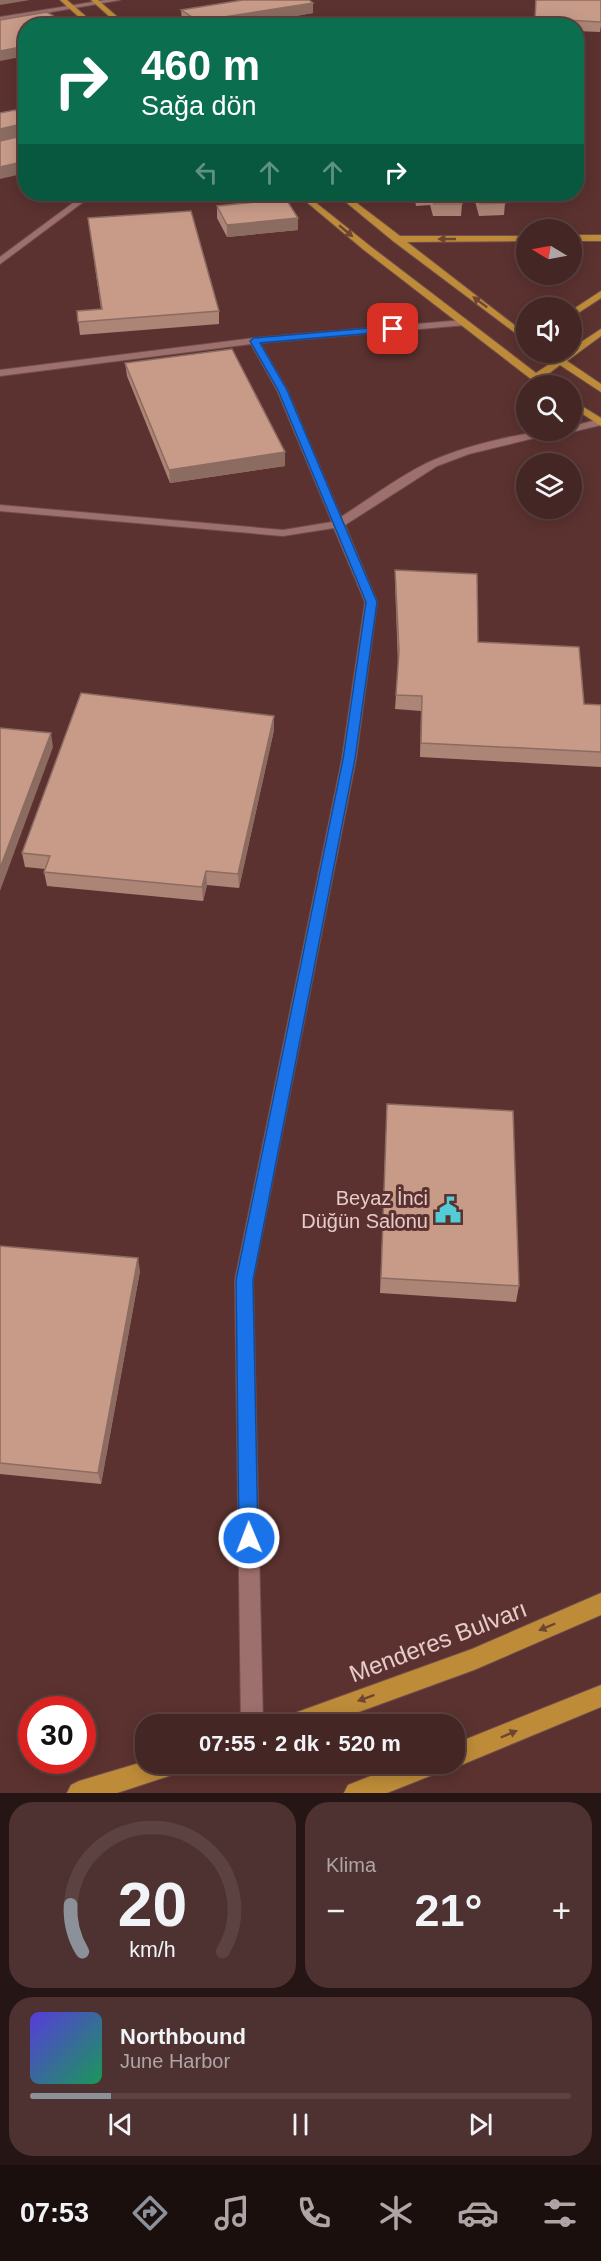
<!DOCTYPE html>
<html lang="tr">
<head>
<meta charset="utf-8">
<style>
	body { margin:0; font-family:Helvetica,sans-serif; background:#4e3231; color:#f1f3f6; height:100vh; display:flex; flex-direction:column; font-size:22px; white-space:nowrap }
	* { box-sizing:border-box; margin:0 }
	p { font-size:20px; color:#afa5a6 }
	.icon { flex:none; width:33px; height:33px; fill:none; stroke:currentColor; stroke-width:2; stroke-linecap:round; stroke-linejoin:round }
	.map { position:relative; height:1793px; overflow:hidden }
	.side { display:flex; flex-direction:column; gap:9px; padding:9px; background:#251514; flex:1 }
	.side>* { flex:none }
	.banner { position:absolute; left:18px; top:18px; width:566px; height:183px; border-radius:24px; box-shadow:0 3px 15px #0003,0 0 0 2px #5c4341; background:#0b6e4f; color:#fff; overflow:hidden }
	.needle { width:39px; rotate:280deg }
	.controls { position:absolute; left:516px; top:219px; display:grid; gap:12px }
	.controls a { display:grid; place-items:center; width:66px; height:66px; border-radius:50%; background:#442624; box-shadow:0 3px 15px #0003,0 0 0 2px #5c4341; font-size:30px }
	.speed { position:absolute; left:18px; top:1696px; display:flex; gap:12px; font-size:30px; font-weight:700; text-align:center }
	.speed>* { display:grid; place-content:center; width:78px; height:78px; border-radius:50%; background:#442624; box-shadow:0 3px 15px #0003,0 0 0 2px #5c4341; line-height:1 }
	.speed .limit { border:9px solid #d22; background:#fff; color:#111 }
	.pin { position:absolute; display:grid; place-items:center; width:51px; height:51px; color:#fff; margin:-26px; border-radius:12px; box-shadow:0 3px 9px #0006 }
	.me { position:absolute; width:66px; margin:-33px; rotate:359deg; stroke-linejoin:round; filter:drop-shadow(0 0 4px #0008) }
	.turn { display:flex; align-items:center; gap:21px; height:126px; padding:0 24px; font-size:27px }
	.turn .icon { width:78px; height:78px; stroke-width:2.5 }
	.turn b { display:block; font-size:42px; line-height:51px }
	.lanes { display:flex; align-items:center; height:57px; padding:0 24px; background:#0003; justify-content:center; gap:30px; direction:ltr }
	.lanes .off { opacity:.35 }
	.big { font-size:45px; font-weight:600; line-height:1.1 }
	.side .tile { flex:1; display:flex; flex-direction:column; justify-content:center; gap:9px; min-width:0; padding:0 21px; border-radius:24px; background:#4e3231 }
	.side .dial { align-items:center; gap:0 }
	.dial svg { height:156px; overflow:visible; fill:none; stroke:#5c4341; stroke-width:7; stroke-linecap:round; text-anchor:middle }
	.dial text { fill:#f1f3f6; stroke:none }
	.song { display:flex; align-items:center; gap:18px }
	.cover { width:72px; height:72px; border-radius:9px; background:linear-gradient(135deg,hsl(250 70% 55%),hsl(150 70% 35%)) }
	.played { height:6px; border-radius:3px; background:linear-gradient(90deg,#8c9099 15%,#5c4341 15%) }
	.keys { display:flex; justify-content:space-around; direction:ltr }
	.heat { display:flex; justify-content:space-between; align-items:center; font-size:33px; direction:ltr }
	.side .tiles { flex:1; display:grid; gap:9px; grid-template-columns:1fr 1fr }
	.tile:last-child { grid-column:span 2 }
	.trip { position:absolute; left:135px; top:1714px; width:330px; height:60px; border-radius:24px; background:#442624; box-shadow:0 3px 15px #0003,0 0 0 2px #5c4341; font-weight:600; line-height:60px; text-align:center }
	.tab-bar { display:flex; height:96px; justify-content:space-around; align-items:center; background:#1b0f0e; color:#afa5a6 }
	.tab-bar .icon { width:42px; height:42px }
	.tab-bar .on { color:#8c9099 }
	.tab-bar b { font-size:27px; color:#f1f3f6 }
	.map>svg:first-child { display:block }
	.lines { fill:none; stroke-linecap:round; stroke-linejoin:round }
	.minor-casing { stroke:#704e4d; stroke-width:2 }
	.major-casing { stroke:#704e4d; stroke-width:2 }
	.minor { fill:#9e706d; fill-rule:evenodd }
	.major { fill:#be8c39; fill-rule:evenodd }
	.wall { fill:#ac8576 }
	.shaded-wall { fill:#8c6c60 }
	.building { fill:#c89b89; stroke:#8c6c60; stroke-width:1.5 }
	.oneway { fill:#6f4432 }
	.route { fill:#1a73e8; stroke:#114b97; stroke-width:1.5 }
	.labels { text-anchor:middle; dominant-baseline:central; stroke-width:6; stroke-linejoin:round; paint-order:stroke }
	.poi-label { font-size:20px; fill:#e6ccc9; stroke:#5b3230; text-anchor:end }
	.near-street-label { font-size:24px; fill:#e6ccc9; stroke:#5b3230 }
</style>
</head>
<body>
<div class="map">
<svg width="601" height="1793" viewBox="0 0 601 1793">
	<rect width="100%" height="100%" fill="#5b3230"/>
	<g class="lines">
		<g class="minor-casing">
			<g id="minor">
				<path d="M105 0H120L0 21V17Z"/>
				<path d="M85 194H94L0 264V257Z"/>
				<path d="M463 320 466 321V325L260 343 287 390 341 517C369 499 397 478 427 463 462 446 528 430 567 430L469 454 437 466 345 525 377 602 356 759 253 1280 263 1725H241L235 1280 342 759 365 602 334 528 283 536 0 511V505L283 530 332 522 277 390 251 344 0 376V370L254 338Z"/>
				<path d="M601 419V425L572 432 568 430H572V426Z"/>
			</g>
		</g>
		<g class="major-casing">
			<g id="major">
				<path d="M60 0H67L97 26H89Z"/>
				<path d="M91 0H98L128 26H120Z"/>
				<path d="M297 194H305L370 246 536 373 554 361 543 352H555L560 356 566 352H572V348L601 329V336L567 361 601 384V392L560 365 543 378 552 386H540L364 250Z"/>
				<path d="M336 194H345L400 236H526V241L407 242 526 334V341L393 241Z"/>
				<rect x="572" y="235" width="29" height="6"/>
				<path d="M601 291V298L572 317V310Z"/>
				<path d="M572 400 601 418V426L572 407Z"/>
				<path d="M601 1593V1615L474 1670 323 1725H281L284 1717 292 1714 472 1649Z"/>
				<path d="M601 1685V1707L454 1768 446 1764H454V1744Z"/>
				<path d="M146 1761V1764H185L181 1772 117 1793H67L71 1785 79 1781Z"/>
				<path d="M401 1764H444L440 1772 387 1793H344L348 1785Z"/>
			</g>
		</g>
		<use href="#minor" class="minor"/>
		<use href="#major" class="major"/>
	</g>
	<g class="wall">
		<path d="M536 0H601V25L600 32 576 31V26H534Z"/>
		<path d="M313 3V13L236 26H190L182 20 181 10Z"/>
		<path d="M414 194H505L504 196H502L505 203 504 215 479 216 475 201H462V204L461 216H433L430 205 416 206Z"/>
		<path d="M217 206 298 218V230L227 237 217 218Z"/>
		<path d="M88 218 219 311V324L80 335 77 311 101 309Z"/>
		<path d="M125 363 285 466 170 483 127 376Z"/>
		<path d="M395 570 478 642 584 704 601 705V767L420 757 421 711 395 709 398 665 395 584Z"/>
		<path d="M274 730 239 888 207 885 203 901 47 886 44 872 45 869 25 867 22 853Z"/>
		<path d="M387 1104 519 1286 516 1302 380 1293Z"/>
		<path d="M0 1246 140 1271 101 1484 0 1474Z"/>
	</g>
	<g class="shaded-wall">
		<path d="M0 0H30L0 5Z"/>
		<path d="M313 3V13L236 26H198V21Z"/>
		<path d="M26 46V56L0 61V51Z"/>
		<path d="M26 123V135L0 141V129Z"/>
		<path d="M26 161V173L0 179V167Z"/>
		<path d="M298 218V230L227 237V225Z"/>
		<path d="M285 452V466L170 483 169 470Z"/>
		<path d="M274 716V730L239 888 238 874Z"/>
		<path d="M51 733 53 747 0 891V868Z"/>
		<path d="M206 871 207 885 203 901 202 887Z"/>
		<path d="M138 1258 140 1271 101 1484 98 1473Z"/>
	</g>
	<g class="building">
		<path d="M243 0H309L313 3 198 21 181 10Z"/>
		<path d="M536 0H601V22L564 20V24L540 23V19H535Z"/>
		<path d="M47 12 69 26H26V46L0 51V20Z"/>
		<path d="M15 110 26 117V123L0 129V113Z"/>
		<path d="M26 135V161L0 167V141Z"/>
		<path d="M417 194H460L462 204H434L431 194Z"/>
		<path d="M477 194H502L505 203 480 204Z"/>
		<path d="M286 199 298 218 227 225 217 206Z"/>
		<path d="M191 211 219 311 78 322 77 311 102 309 88 218Z"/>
		<path d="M232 349 285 452 169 470 125 363Z"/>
		<path d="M395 570 477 574 478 642 579 647 584 704 601 705V752L421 743 422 696 396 695 399 651Z"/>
		<path d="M81 693 274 716 238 874 206 871 202 887 44 872 50 856 22 853Z"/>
		<path d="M0 728 51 733 0 868Z"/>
		<path d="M387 1104 513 1111 519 1286 381 1278Z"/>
		<path d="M0 1246 138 1258 98 1473 0 1463Z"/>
	</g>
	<defs><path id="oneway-solid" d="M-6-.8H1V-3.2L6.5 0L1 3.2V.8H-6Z" transform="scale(1.5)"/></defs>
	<g class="oneway">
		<use href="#oneway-solid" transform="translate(346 231) rotate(40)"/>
		<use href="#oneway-solid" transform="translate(447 239) rotate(180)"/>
		<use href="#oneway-solid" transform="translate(480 302) rotate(-143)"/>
		<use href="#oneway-solid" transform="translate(547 1627) rotate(157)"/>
		<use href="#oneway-solid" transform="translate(366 1698) rotate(160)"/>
		<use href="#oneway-solid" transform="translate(509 1734) rotate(-23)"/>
	</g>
	<path class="route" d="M393 326 396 327V331L260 343 287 390 377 602 355 759 253 1280 258 1538 255 1544 249 1547 242 1544 239 1538 236 1280 343 759 366 602 278 390 250 341 254 338Z"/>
	<defs>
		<g id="civic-bare" transform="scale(2.07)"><path d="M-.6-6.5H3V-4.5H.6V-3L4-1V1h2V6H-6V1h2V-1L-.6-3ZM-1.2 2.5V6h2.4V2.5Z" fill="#52ccd6" stroke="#5b3230" stroke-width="2.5" paint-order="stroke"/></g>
	</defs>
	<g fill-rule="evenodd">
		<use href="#civic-bare" x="448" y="1210"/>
	</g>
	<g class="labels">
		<g class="poi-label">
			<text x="428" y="1198">Beyaz İnci<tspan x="428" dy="23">Düğün Salonu</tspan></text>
		</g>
		<g class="near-street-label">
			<text transform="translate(438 1641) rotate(-21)">Menderes Bulvarı</text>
		</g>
	</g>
</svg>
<div class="controls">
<a><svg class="needle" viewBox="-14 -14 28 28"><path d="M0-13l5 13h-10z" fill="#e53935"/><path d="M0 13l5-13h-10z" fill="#afa5a6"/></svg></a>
<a><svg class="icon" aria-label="sound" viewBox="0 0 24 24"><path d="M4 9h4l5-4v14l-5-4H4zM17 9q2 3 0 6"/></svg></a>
<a><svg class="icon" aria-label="search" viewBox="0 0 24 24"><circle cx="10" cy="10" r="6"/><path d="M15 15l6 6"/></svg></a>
<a><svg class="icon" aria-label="layers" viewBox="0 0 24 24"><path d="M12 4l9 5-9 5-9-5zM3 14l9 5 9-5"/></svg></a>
</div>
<div class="speed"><div class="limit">30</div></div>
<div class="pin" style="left:393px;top:329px;background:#d93025"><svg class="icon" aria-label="arrive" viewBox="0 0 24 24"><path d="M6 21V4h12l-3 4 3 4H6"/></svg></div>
<svg class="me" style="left:249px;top:1538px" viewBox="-20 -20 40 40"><circle r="17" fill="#1a73e8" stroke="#fff" stroke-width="3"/><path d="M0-11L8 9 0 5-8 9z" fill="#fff"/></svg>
<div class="trip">07:55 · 2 dk · 520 m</div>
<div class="banner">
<div class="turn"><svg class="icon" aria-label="right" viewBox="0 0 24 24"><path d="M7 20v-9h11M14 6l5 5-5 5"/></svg><div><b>460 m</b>Sağa dön</div></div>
<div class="lanes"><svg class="icon off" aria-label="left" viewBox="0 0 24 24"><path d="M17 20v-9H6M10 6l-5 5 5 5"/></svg><svg class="icon off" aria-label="ahead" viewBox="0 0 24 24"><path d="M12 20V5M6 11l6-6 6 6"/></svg><svg class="icon off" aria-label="ahead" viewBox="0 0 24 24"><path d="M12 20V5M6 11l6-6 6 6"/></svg><svg class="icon" aria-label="right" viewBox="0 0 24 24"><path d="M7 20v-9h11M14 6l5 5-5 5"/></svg></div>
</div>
</div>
<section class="side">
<div class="tiles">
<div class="tile dial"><svg viewBox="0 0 100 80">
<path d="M14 69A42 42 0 1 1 86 69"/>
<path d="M14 69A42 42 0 0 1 8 45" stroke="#8c9099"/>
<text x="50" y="56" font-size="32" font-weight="700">20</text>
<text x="50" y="72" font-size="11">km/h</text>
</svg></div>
<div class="tile"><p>Klima</p>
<div class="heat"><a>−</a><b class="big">21°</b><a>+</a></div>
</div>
<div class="tile">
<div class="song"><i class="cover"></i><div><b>Northbound</b><p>June Harbor</p></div></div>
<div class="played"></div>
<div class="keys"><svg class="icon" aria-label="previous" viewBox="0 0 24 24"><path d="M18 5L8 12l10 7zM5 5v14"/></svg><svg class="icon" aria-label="pause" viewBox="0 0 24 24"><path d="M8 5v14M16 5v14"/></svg><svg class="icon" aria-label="next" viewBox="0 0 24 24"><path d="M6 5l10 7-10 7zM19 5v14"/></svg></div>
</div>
</div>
</section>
<nav class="tab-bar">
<b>07:53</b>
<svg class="icon on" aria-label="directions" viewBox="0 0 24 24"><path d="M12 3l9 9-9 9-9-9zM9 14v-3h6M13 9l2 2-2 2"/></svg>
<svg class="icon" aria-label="music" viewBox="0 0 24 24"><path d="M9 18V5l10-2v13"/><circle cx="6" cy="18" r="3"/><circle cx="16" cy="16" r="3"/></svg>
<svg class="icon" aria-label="phone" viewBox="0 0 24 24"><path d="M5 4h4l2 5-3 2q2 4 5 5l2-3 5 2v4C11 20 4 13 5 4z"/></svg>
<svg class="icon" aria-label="climate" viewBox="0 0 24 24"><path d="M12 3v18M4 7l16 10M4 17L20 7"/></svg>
<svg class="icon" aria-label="car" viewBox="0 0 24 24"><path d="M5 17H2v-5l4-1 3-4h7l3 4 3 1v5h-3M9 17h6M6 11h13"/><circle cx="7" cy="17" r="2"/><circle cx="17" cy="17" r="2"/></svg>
<svg class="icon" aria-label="filters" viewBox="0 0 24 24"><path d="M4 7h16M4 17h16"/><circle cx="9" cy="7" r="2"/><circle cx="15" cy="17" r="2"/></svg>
</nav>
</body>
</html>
